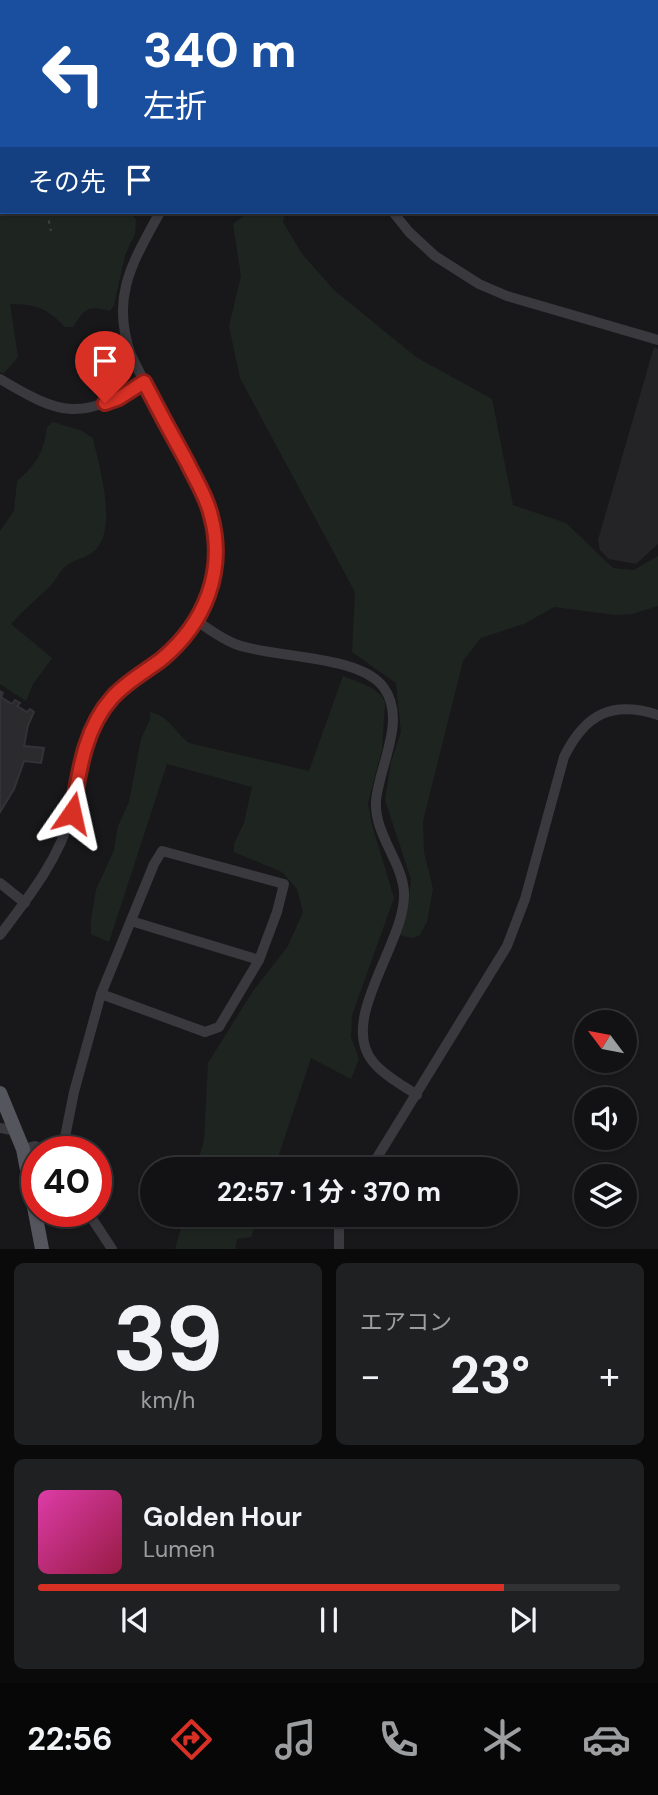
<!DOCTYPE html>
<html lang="ja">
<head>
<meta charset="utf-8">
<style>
	body { margin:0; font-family:"DM Sans","Noto Sans JP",sans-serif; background:#1f2022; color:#f1f3f6; height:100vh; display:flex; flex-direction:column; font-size:26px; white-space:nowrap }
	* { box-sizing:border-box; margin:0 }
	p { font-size:23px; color:#9c9ea0 }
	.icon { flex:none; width:38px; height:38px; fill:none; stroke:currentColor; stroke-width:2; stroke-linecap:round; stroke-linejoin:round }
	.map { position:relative; height:1249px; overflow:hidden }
	.panel { display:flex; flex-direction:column; gap:14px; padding:14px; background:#0a0a0b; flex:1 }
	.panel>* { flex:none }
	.hud { position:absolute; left:0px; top:0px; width:658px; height:214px; box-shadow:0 2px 5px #0004,0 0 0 2px #313234; background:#1a4fa0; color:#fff; overflow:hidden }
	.needle { width:46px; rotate:302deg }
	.tools { position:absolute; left:574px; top:1010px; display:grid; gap:14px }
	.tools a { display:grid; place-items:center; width:63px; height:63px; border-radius:50%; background:#121214; box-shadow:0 2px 5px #0004,0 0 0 2px #313234; font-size:35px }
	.speed { position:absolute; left:21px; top:1136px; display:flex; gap:14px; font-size:35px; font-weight:700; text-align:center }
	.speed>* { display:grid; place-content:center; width:91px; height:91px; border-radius:50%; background:#121214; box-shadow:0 2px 5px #0004,0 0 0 2px #313234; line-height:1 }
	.speed .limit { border:10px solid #d22; background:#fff; color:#111 }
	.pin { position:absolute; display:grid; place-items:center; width:60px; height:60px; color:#fff; margin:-72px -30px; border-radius:50% 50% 50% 0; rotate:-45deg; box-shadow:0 0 7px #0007 }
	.pin .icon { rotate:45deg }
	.me { position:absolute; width:77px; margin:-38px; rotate:11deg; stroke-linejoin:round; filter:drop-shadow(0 0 5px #0008) }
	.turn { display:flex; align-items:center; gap:24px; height:147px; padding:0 28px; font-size:32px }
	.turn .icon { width:91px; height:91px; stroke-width:2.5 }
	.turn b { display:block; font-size:49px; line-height:60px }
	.then { display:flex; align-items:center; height:66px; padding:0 28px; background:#0003; gap:14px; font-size:26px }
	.big { font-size:52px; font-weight:700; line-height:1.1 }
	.panel .card { flex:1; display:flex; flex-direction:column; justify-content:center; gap:10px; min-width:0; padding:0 24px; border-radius:10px; background:#1f2022 }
	.panel .dial { align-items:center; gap:0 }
	.dial b { font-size:91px; line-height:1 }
	.song { display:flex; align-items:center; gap:21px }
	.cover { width:84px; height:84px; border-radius:10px; background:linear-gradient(135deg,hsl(320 70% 55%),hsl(340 70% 35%)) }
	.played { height:7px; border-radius:4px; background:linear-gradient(90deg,#d93025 80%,#313234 80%) }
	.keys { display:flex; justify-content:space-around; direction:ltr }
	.heat { display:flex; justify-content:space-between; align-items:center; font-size:38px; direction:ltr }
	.panel .tiles { flex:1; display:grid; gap:14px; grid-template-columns:1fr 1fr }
	.card:last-child { grid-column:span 2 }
	.trip { position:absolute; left:140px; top:1157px; width:378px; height:70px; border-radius:35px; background:#121214; box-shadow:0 2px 5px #0004,0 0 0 2px #313234; font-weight:700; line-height:70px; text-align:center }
	.dock { display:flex; height:112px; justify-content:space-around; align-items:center; background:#070708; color:#9c9ea0 }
	.dock .icon { width:49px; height:49px }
	.dock .current { color:#d93025 }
	.dock b { font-size:32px; color:#f1f3f6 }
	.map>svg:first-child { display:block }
	.built { fill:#242427 }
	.green { fill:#1e2520 }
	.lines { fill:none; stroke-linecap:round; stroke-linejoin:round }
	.stream { stroke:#2e343d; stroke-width:2.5 }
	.building { fill:#2b2b2e; stroke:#333236; stroke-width:2 }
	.path { stroke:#3f4045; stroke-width:2; stroke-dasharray:3.5 5; stroke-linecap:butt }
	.minor { stroke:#39393e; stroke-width:10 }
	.major { stroke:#55555d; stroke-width:14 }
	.route-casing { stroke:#8d1f18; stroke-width:18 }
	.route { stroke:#d93025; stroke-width:12 }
</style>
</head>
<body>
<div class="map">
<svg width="658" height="1249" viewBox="0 0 658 1249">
	<rect width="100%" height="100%" fill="#18181a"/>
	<path class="built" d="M654 347 658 349V544L636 564 609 559 600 550 598 540Z"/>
	<g class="green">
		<path d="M0 186H2V212H129L136 219 135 234 125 255 114 305 110 311C88 305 85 308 73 327H65C47 308 36 304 10 304L18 357 4 373 0 372Z"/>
		<path d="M249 212H285L283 222 302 254 335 291 416 357 492 399 513 505 566 523 613 568 634 570 658 556V606L632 614 616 615 554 607 526 623 481 638 463 661 423 821 424 852 433 889 427 922 420 935 413 938 399 935 409 901 411 879 385 800 391 762 401 732 396 683 352 652 355 592 240 378 229 326 241 276 233 224Z"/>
		<path d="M53 422 82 431 93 438C99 467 120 532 92 553 84 558 74 560 67 565 60 570 56 580 50 586 37 599 23 610 11 624L52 658 33 684 26 701 0 684V531L14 511 17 481C36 465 44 452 47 427Z"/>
		<path d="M343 676C357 682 379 687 385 702L382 749 368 803 372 825 394 898 352 1015 351 1037 359 1059 351 1079 311 1058 274 1169H196L204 1140 208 1063 253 991 288 946 303 912 297 889 282 872 234 852V844L244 823 252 787 167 764 109 942 91 934V919L96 890 114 850 118 826 129 802 141 739 150 719V712C169 716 175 732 189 743L309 771Z"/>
		<path d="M185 1215V1214L259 1215 251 1237 237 1239 235 1249H175Z"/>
	</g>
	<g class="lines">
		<g class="stream">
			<path d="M60 2 71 0"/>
			<path d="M0 7 2 8"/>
		</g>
	</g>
	<path class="building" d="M0 691 3 693 1 697 12 704 15 700 20 703 17 706 27 712 30 709 34 712 28 725 24 746 44 748 41 763 24 761 14 789 0 812Z"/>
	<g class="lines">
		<path class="path" d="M47 212 51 231"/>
		<g class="minor">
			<path d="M11 0V2"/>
			<path d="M175 0V2"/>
			<path d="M339 0V2"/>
			<path d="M501 0V2"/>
			<path d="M149 2 157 0"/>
			<path d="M0 35 2 34"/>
			<path d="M0 150H2"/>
			<path d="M656 188 658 189"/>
			<path d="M393 212 409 232 435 256 479 284 507 296 658 340"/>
			<path d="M0 379C62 416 81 421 144 382"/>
			<path d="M197 621C210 630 223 640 238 645 275 658 361 655 384 688 407 720 379 766 376 801 374 834 402 861 404 892 407 942 336 1020 374 1063 385 1076 402 1085 417 1095"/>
			<path d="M0 883 25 903"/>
			<path d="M131 921 259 960"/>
			<path d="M0 935C29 897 59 859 72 812 80 783 81 752 94 724 112 687 150 672 178 645 212 613 221 561 211 517 207 495 193 474 182 454 165 421 147 388 131 355 110 296 133 262 160 212"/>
			<path d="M0 1128 17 1131"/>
			<path d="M23 1149 35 1146 47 1152"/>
			<path d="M62 1152 74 1092 101 994 154 864 162 851 284 884 277 912 259 960 219 1027 205 1032 101 994"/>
			<path d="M370 1169 507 946 525 899 564 757C585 714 612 700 658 715"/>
			<path d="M87 1211 112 1249"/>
			<path d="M339 1249V1226L343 1214"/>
		</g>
		<path class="major" d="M0 1093 23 1149 42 1249"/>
	</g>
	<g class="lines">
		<g class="route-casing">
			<path id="route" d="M72 813C79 773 84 729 112 698 126 682 145 672 162 659 205 623 226 571 211 516 207 497 195 479 187 462 172 435 158 409 144 382L119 398 105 403"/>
		</g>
		<use href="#route" class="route"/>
	</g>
</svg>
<div class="tools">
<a><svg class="needle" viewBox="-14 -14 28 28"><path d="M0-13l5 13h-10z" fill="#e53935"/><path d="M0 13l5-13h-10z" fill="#9c9ea0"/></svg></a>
<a><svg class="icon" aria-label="sound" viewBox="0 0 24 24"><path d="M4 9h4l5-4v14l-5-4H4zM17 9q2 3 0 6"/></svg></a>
<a><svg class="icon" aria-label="layers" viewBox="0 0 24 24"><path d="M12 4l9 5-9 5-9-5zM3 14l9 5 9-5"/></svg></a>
</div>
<div class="speed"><div class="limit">40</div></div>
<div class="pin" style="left:105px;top:403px;background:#d93025"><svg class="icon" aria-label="arrive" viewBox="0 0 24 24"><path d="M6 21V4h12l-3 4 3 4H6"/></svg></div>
<svg class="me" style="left:72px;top:813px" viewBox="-20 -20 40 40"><path d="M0-17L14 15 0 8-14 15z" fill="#d93025" stroke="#fff" stroke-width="4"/></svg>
<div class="trip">22:57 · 1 分 · 370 m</div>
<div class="hud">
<div class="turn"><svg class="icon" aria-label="left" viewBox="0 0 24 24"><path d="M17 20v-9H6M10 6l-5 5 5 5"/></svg><div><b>340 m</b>左折</div></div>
<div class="then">その先<svg class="icon" aria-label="arrive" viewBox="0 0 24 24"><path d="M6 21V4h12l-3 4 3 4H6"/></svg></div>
</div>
</div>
<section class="panel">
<div class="tiles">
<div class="card dial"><b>39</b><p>km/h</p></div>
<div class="card"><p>エアコン</p>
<div class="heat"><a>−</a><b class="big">23°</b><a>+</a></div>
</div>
<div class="card">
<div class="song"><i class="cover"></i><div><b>Golden Hour</b><p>Lumen</p></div></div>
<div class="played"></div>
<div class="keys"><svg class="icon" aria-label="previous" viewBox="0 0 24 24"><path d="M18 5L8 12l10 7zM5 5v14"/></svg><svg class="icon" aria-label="pause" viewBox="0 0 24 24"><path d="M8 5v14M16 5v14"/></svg><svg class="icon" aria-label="next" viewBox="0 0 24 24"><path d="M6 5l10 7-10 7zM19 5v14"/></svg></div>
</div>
</div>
</section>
<nav class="dock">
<b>22:56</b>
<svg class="icon current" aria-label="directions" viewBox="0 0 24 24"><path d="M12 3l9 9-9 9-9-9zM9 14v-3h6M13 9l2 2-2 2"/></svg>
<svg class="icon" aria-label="music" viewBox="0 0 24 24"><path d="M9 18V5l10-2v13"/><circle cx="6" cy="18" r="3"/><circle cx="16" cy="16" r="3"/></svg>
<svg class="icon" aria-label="phone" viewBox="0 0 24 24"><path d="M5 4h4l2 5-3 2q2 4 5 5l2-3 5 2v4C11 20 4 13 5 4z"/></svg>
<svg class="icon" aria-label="climate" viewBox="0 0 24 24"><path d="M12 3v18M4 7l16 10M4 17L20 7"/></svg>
<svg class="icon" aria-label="car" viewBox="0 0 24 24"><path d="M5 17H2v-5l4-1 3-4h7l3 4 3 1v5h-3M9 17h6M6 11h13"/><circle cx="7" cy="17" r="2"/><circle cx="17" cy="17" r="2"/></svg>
</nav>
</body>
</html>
